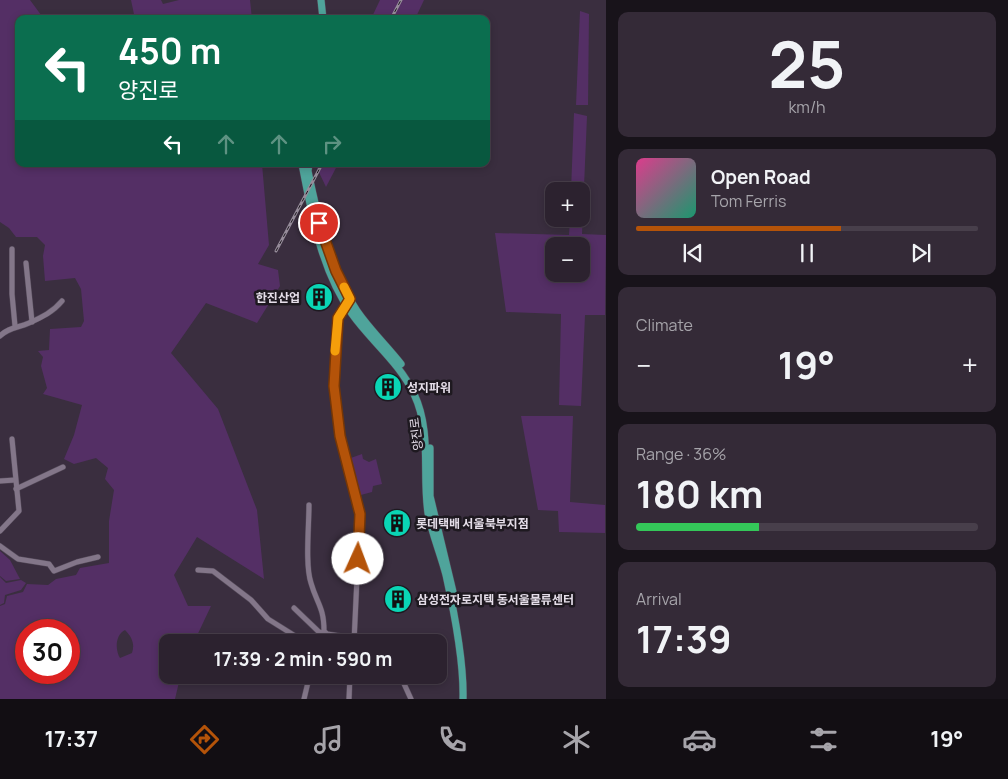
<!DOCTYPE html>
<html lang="en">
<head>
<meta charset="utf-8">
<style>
	body { margin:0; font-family:Manrope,"Noto Sans KR",sans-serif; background:#342a37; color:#f1f3f6; height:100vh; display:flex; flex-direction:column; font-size:19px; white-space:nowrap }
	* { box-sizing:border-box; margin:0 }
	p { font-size:16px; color:#a6a4aa }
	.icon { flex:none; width:28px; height:28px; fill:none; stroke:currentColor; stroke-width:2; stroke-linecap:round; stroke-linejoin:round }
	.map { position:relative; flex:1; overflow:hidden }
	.side { display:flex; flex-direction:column; gap:12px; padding:12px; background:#18131a; width:402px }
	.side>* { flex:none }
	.guide { position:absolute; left:15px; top:15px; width:475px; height:152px; border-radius:10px; box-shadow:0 2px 8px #0003,0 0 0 1px #483f4b; background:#0b6e4f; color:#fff; overflow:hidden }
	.tools { position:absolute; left:545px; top:182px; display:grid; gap:10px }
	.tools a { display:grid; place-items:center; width:45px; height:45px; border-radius:10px; background:#2c222f; box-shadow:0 2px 8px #0003,0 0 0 1px #483f4b; font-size:25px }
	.speed { position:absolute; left:15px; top:619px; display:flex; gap:10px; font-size:25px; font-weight:700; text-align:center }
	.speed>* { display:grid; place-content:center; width:65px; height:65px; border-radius:50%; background:#2c222f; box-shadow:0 2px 8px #0003,0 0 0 1px #483f4b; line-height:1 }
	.speed .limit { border:8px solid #d22; background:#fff; color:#111 }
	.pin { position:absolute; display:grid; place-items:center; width:42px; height:42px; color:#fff; margin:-21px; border:2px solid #fff; border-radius:50%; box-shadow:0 1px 5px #0007 }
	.me { position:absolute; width:55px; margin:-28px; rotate:2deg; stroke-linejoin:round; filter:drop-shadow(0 0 4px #0008) }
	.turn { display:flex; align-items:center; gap:18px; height:105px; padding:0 20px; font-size:22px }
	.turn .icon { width:65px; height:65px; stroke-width:2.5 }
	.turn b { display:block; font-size:35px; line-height:42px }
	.lanes { display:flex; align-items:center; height:48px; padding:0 20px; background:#0003; justify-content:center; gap:25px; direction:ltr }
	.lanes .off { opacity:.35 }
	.big { font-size:38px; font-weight:700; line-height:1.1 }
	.side .tile { flex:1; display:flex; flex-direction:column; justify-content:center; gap:8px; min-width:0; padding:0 18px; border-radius:10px; background:#342a37 }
	.side .dial { align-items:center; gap:0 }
	.dial b { font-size:65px; line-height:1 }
	.song { display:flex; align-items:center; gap:15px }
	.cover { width:60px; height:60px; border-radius:8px; background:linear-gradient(135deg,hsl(330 70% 55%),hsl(160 70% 35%)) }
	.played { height:5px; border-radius:2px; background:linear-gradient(90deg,#b45309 60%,#483f4b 60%) }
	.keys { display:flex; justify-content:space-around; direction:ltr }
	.heat { display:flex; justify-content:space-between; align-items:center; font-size:28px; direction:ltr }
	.charge { height:8px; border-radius:4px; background:linear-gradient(90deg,#34c759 36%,#483f4b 0) }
	.trip { position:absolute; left:159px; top:634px; width:288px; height:50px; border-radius:10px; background:#2c222f; box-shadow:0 2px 8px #0003,0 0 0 1px #483f4b; font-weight:700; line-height:50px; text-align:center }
	.dock { display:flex; height:80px; justify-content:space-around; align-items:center; background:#120e13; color:#a6a4aa }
	.dock .icon { width:35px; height:35px }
	.dock .on { color:#b45309 }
	.dock b { font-size:22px; color:#f1f3f6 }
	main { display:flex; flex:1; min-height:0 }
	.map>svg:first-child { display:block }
	.green { fill:#542f65; fill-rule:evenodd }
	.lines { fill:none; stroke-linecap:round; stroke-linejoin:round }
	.minor-casing { stroke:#544a59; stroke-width:6 }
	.major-casing { stroke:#544a59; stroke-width:8 }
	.minor { stroke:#837689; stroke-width:5 }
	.major { stroke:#4fa49b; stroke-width:7 }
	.rail-casing { stroke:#968c9a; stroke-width:3 }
	.rail { stroke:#1e1920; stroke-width:1; stroke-dasharray:4; stroke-linecap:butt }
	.route-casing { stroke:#753606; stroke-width:12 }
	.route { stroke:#b45309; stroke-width:9 }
	.slow { stroke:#f59e0b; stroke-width:9 }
	.labels { text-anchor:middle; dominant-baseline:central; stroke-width:5; stroke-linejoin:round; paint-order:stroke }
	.poi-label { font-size:12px; font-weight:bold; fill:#e5dee9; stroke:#1e1920; text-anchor:start }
	.street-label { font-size:12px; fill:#e5dee9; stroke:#1e1920 }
</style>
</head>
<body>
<main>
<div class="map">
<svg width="606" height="699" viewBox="0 0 606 699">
	<rect width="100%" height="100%" fill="#3a2e3f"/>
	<g class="green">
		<path d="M0 0H30L44 19H19V164H262L269 245 258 264 278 270 280 286 257 323 206 303 171 353 218 409 257 510 264 579 197 537 174 575 188 606H211L194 642H168V675H197L179 682 175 699H0V606L5 604 7 596 23 592 27 584 48 585 56 579 76 575 80 568 109 563V521L114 490 105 479 108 468 96 458 74 464 64 459 74 435 82 405 43 394 47 388 41 366 43 357 38 351 49 350 50 329 81 327 84 321 81 289 75 278 45 281 43 256 45 245 37 237H16L9 228 0 222ZM26 630H69V672H26ZM125 630C132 637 135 644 132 653L120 658C115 650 115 635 125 630Z"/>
		<path d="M131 0H161L163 4 179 0H250L252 19H135Z"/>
		<path d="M380 0H424L415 19H371Z"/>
		<path d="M580 11 589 14 588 105H576Z"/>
		<path d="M574 113 587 116 582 234 606 235 605 315H585L581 406 559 405 561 314 506 312 495 233 569 235 570 219H581V191H571ZM554 246H581V274H554Z"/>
		<path d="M315 164H338L326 187Z"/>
		<path d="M521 416H573L570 502 605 505V533L559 532 558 511 538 510Z"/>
		<path d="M362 454 363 459 369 462 376 459 382 484 373 486 372 492 357 496 348 459Z"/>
		<path d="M0 551 10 560 20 579 6 581 0 576Z"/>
		<path d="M0 577 6 583 21 580 26 583 21 590 5 595 4 603 0 605Z"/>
		<path d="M394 634 429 638 430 642H398L386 635Z"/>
	</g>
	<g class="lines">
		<g class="minor-casing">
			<g id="minor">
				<path d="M12 249V294L15 326"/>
				<path d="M26 263 32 322"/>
				<path d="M347 303 338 318 334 386 339 436 360 514 354 642"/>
				<path d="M0 336C9 327 18 328 29 323 42 317 53 312 62 301"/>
				<path d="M0 481 15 480"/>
				<path d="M16 489 63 467"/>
				<path d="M309 505C309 526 305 565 311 583 317 604 324 607 324 631L327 634 354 638"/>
				<path d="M0 531 19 511 12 439"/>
				<path d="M0 546 18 559 49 564 54 571 77 562 98 557"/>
				<path d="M198 570 213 571 251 600 268 619 300 639 311 640 327 634"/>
				<path d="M294 608 319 632 326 634"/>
				<path d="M326 675 350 678"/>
				<path d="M400 675 411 699"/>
				<path d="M304 699 309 678 313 675"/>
				<path d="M349 699 350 675"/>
			</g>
		</g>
		<g class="major-casing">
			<g id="major">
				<path d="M321 0 323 19"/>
				<path d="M302 164C312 215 321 270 352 314 371 341 400 363 414 394 432 432 422 473 428 513 432 534 441 555 446 575 454 611 464 663 463 699"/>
				<path d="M309 164 308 171C318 219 329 269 357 311 370 330 387 346 401 364"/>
				<path d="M430 448V496L455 600"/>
			</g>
		</g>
		<use href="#minor" class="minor"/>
		<use href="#major" class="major"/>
		<g class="rail-casing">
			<g id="rail">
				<path d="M391 19 401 0"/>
				<path d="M276 251 322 164"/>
			</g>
		</g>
		<use href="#rail" class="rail"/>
	</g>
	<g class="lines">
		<g class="route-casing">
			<path id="route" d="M319 223 336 271 350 299 338 318 334 386 340 436 360 514 358 559"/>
		</g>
		<use href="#route" class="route"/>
		<path class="slow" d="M335 351 338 318 350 299 344 287"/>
	</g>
	<defs>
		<g id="building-disc" transform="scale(1.4375)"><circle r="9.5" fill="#0ad5b5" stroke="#1e1920"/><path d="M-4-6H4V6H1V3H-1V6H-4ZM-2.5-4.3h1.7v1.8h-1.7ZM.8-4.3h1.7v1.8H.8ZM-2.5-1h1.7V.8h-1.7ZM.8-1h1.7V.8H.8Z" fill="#111"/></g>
	</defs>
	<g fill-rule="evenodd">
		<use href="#building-disc" x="319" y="297"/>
		<use href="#building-disc" x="388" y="387"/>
		<use href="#building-disc" x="397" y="523"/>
		<use href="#building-disc" x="398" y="599"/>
	</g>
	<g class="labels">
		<g class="poi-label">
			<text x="300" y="297" text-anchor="end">한진산업</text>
			<text x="407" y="387">성지파워</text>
			<text x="416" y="523">롯데택배 서울북부지점</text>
			<text x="417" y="599">삼성전자로지텍 동서울물류센터</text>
		</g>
		<g class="street-label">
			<text transform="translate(416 434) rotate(-97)">양진로</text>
		</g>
	</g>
</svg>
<div class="tools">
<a>+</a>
<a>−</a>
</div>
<div class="speed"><div class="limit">30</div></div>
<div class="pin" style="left:319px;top:223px;background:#d93025"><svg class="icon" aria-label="arrive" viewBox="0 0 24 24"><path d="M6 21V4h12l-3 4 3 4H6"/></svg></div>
<svg class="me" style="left:358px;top:559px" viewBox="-20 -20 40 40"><circle r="19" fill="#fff"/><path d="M0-13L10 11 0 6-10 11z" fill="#b45309"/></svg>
<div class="trip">17:39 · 2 min · 590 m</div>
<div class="guide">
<div class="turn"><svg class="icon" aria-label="left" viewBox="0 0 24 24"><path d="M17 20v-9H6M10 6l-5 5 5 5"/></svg><div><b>450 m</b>양진로</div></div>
<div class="lanes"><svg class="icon" aria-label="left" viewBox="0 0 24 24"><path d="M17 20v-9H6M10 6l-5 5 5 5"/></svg><svg class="icon off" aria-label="ahead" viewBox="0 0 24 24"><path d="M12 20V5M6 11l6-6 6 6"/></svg><svg class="icon off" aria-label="ahead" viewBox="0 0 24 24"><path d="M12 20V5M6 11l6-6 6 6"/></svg><svg class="icon off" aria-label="right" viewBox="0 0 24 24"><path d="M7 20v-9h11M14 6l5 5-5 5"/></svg></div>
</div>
</div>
<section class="side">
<div class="tile dial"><b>25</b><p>km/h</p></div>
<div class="tile">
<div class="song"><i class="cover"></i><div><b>Open Road</b><p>Tom Ferris</p></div></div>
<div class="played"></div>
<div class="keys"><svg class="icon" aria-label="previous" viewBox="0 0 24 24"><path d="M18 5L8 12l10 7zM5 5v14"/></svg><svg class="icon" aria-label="pause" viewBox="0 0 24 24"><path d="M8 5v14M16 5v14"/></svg><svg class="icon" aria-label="next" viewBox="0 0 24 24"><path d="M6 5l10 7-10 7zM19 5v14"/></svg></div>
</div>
<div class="tile"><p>Climate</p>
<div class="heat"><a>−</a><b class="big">19°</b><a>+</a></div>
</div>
<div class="tile"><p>Range · 36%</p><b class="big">180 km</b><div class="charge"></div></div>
<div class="tile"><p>Arrival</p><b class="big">17:39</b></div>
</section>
</main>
<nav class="dock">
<b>17:37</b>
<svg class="icon on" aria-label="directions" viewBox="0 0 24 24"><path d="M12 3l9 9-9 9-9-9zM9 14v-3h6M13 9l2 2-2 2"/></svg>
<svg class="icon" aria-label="music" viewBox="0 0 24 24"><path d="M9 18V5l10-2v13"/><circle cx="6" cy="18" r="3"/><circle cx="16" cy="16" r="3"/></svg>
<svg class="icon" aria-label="phone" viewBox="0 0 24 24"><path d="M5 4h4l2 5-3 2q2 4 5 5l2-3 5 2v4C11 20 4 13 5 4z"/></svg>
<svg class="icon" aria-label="climate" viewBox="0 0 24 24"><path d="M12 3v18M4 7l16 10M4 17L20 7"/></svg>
<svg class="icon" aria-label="car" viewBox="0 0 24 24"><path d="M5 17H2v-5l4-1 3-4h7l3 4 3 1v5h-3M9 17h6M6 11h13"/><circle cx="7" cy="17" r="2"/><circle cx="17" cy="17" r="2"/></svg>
<svg class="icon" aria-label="filters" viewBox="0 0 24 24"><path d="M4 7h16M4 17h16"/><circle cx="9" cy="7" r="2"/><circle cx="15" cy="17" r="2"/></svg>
<b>19°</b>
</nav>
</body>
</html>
